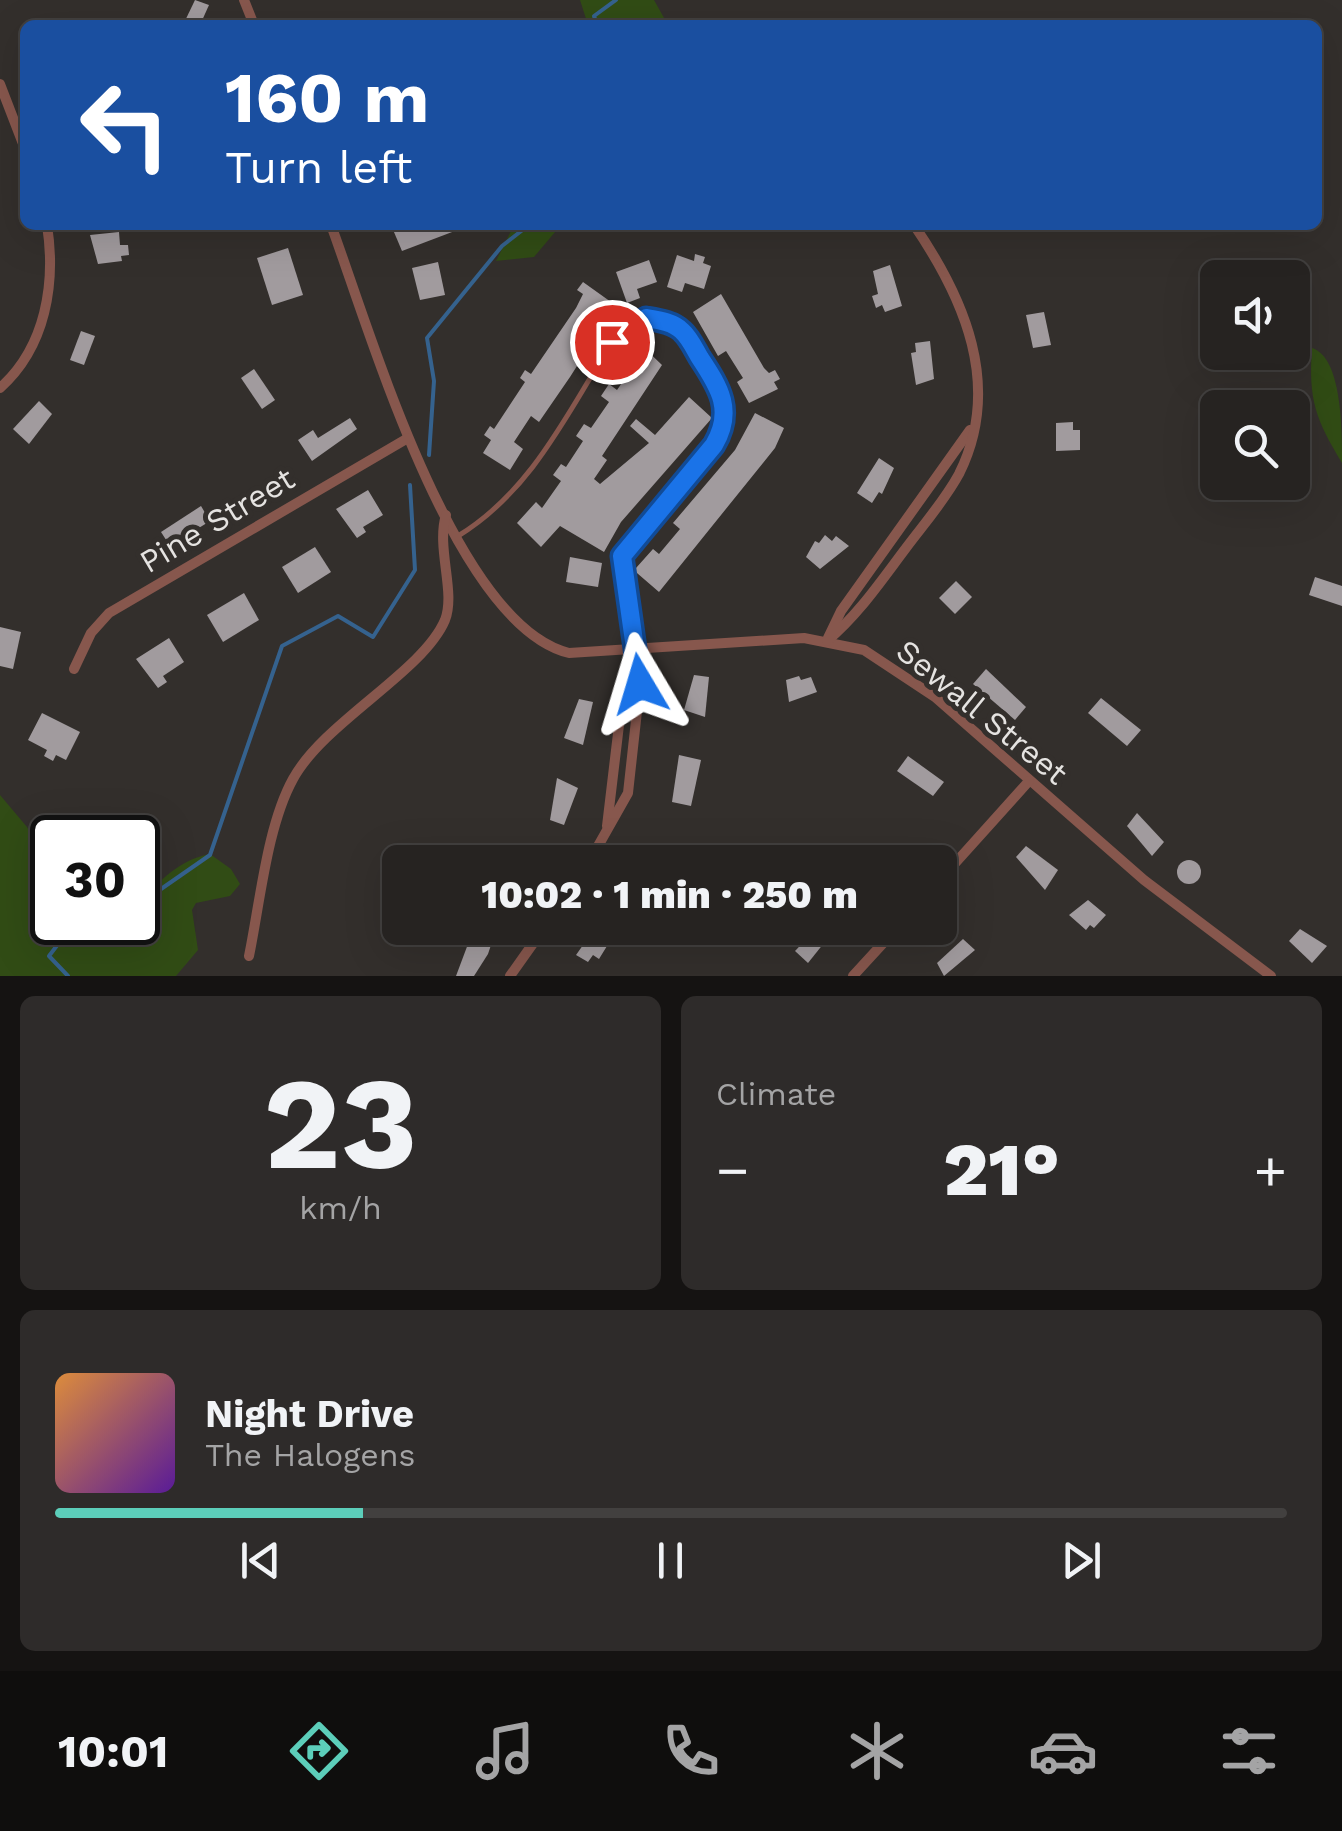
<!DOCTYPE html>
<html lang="en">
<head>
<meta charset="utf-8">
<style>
	body { margin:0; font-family:"Work Sans",sans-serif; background:#2e2b2a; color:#f1f3f6; height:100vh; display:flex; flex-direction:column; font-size:38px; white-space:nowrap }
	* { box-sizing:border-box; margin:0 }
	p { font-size:32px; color:#a4a4a5 }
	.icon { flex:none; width:55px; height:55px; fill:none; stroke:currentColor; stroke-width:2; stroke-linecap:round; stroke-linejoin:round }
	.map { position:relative; height:976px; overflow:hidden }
	.details { display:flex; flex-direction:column; gap:20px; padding:20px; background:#151312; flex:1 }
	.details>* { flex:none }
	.guide { position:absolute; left:20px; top:20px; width:1302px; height:210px; border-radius:15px; box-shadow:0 10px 40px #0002,0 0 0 2px #42403f; background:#1a4fa0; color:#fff; overflow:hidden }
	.buttons { position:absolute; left:1200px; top:260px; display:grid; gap:20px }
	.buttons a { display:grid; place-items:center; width:110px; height:110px; border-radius:15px; background:#262321; box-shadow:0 10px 40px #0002,0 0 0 2px #42403f; font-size:50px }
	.speed { position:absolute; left:30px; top:815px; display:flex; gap:20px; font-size:50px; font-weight:700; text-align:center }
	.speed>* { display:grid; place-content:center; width:130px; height:130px; border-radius:50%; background:#262321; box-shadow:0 10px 40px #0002,0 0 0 2px #42403f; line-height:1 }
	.speed .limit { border:5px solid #111; border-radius:15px; background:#fff; color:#111 }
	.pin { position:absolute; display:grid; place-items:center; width:85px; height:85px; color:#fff; margin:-42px; border:5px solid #fff; border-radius:50%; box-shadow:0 2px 10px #0007 }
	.me { position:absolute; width:110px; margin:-55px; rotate:353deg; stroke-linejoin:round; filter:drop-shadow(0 0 8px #0008) }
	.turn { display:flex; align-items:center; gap:35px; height:210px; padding:0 40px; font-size:45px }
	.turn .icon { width:130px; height:130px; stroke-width:2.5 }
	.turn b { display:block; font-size:70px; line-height:85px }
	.big { font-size:75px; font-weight:800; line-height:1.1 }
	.details .card { flex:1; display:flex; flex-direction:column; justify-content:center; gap:15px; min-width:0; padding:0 35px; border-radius:15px; background:#2e2b2a }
	.details .dial { align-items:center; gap:0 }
	.dial b { font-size:130px; line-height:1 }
	.song { display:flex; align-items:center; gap:30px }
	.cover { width:120px; height:120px; border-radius:15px; background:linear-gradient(135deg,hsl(30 70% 55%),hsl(270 70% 35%)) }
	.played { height:10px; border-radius:5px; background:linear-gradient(90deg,#5cceba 25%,#42403f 25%) }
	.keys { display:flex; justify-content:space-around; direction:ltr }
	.heat { display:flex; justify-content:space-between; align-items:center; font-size:55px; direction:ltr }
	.details .tiles { flex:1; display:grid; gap:20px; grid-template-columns:1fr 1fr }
	.card:last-child { grid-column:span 2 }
	.trip { position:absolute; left:382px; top:845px; width:575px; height:100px; border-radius:15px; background:#262321; box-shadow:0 10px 40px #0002,0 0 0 2px #42403f; font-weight:800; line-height:100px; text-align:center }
	.dock { display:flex; height:160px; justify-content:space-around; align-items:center; background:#0f0e0d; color:#a4a4a5 }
	.dock .icon { width:70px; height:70px }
	.dock .current { color:#5cceba }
	.dock b { font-size:45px; color:#f1f3f6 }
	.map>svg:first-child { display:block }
	.green { fill:#314c15 }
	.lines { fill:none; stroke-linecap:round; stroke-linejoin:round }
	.stream { stroke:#35628e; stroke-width:4 }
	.building { fill:#a19b9e }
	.lane { stroke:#87574d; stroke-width:5 }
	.street { stroke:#87574d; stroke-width:10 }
	.route-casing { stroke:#114b97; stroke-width:25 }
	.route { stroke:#1a73e8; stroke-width:18 }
	.labels { text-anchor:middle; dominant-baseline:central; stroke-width:10; stroke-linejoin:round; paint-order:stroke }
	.street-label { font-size:32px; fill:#e5e3e1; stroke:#332f2c }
</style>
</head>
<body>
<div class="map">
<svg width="1342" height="976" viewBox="0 0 1342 976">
	<rect width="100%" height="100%" fill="#332f2c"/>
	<g class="green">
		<path d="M580 0H654L668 25H588Z"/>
		<path d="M514 225H561L534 257 496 261Z"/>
		<path d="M1312 348C1342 357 1342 430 1342 463 1316 420 1308 400 1312 348Z"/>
		<path d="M0 795 27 827 52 871V922H138V897L146 896C164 876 183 859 210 854L231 869 240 884 230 896 196 903 192 910 198 950 176 976H0Z"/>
	</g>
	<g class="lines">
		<g class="stream">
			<path d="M597 25 594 16 616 0"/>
			<path d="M429 455 434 381 427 338 502 246 529 225"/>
			<path d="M138 905 210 855 282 646 338 616 373 637 415 570 410 485"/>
			<path d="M68 976 49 956 75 922"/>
		</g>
	</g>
	<g class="building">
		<path d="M195 0 209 5 200 25H183Z"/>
		<path d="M391 225H468V226L402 251Z"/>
		<path d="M119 232 120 245H128L129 255 121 256 122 261 98 264 90 235Z"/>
		<path d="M288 248 303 295 272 305 257 258Z"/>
		<path d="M695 254 705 257 703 263 711 266 704 289 685 283 682 292 667 287 677 255 694 261Z"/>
		<path d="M649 260 657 282 637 289 640 298 627 303 616 272Z"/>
		<path d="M438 262 445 295 420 300 412 268Z"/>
		<path d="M890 265 902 306 885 312 882 305 876 308 872 296 878 294 873 271Z"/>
		<path d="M583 282 618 307 603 328 595 322 576 350 584 355 570 377 539 422 531 416 514 442 523 449 510 470 483 453 491 440 484 435 490 426 494 429 525 382 520 378 525 370 531 374 576 308 583 294 577 290Z"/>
		<path d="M721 294 764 368 769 373 775 370 780 379 774 382 778 389 749 403 737 382 743 378 726 351 718 356 693 312Z"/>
		<path d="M1044 312 1051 345 1033 348 1026 315Z"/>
		<path d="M81 331 95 336 84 365 70 360Z"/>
		<path d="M930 341 934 379 916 385 911 353 916 352 915 343Z"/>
		<path d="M638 342 662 365 602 456 607 460 594 479 600 484 649 443 630 426 636 419 655 435 689 397 712 418 621 522 604 552 560 526 541 547 517 523 536 502 542 508 561 481 553 475 561 464 566 467 583 441 576 436 584 424 591 428 609 402 601 396 609 384 617 390 635 364 627 359Z"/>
		<path d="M254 369 275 400 262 409 241 378Z"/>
		<path d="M39 401 52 414 29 444 13 429Z"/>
		<path d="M755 413 784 428 775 448 659 592 630 567 636 568 653 549 659 554 680 529 673 523 735 450Z"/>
		<path d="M350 418 357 429 312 461 298 440 313 430 318 438Z"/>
		<path d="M1073 422V430H1080V450L1056 451V423Z"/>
		<path d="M879 458 894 468 882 494 879 492 872 503 857 493Z"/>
		<path d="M368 490 383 515 363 527 366 532 357 538 336 509Z"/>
		<path d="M201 506 210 521 170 546 161 532Z"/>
		<path d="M825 535 832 541 836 536 849 546 820 569 806 557 815 541 819 543Z"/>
		<path d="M315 547 331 572 298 593 282 567Z"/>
		<path d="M570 557 602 563 598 587 566 582Z"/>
		<path d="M1315 577 1342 586V606L1309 595Z"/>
		<path d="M956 581 972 597 955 614 939 598Z"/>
		<path d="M244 593 259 620 223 642 207 615Z"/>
		<path d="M0 627 21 632 13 669 0 666Z"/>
		<path d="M169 638 184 662 163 676 167 682 158 688 136 659Z"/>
		<path d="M986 669 1026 707 1015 720 973 684Z"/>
		<path d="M694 675 709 677 705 717 684 710Z"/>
		<path d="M799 676 801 680 811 677 817 692 789 702 786 680Z"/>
		<path d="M1101 698 1141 730 1127 746 1088 713Z"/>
		<path d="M579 699 593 702 583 745 564 738Z"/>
		<path d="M42 713 80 732 66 760 56 755 53 761 44 756 47 750 28 740Z"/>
		<path d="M679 755 701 760 691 806 672 802Z"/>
		<path d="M908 756 944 782 933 796 897 771Z"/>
		<path d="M557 778 578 788 564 825 550 820Z"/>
		<path d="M1137 813 1164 842 1152 856 1127 826Z"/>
		<path d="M1026 846 1058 870 1045 890 1016 857Z"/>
		<circle cx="1189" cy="872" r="12"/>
		<path d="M1088 900 1106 915 1094 928 1090 925 1086 930 1069 915Z"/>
		<path d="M595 928 615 933 599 959 593 955 588 962 576 955Z"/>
		<path d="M817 928 832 933 808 963 795 951Z"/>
		<path d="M1300 929 1327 946 1312 963 1289 941Z"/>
		<path d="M471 936 491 945 488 954 474 976H456Z"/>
		<path d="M963 939 975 950 944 976 937 963Z"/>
	</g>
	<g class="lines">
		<path class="lane" d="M458 536C532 491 568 412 612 342 621 333 631 321 644 319 687 310 728 393 724 428L622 556 635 649"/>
		<g class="street">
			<path d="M244 0 254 25"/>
			<path d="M0 84 25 149"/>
			<path d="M331 225C369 327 454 625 569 653L804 638 864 650 935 697 1144 880 1271 976"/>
			<path d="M0 388C46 347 56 283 47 225"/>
			<path d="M828 638 841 611 970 430"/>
			<path d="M827 641C859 614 881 581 906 548 924 524 945 500 959 474 1003 386 964 298 914 225"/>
			<path d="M74 669 91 633 109 613 408 438"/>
			<path d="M607 826 624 683 633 656"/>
			<path d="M589 862 628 793 640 684 635 652"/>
			<path d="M940 880 1029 781"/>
			<path d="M249 956C260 903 267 826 293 779 324 722 423 672 445 620 456 592 436 548 446 515"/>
			<path d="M510 976 544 928"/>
			<path d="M853 976 897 928"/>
		</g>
	</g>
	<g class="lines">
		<g class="route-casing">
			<path id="route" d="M612 342 646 318C658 320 673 322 682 331 690 338 695 350 700 358 720 388 734 411 714 445L622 556 640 684"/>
		</g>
		<use href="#route" class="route"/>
	</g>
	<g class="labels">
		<g class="street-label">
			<text transform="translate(217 520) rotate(-31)">Pine Street</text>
			<text transform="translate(982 712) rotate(39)">Sewall Street</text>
		</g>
	</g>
</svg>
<div class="buttons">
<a><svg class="icon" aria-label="sound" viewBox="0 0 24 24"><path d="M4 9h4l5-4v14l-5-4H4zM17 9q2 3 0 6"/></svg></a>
<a><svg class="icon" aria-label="search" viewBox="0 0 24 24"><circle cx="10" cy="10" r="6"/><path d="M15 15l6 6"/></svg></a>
</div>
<div class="speed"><div class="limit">30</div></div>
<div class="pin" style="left:612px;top:342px;background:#d93025"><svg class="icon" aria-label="arrive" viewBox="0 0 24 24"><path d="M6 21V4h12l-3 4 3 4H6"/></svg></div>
<svg class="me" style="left:640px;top:684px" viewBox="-20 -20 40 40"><path d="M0-17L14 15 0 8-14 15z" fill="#1a73e8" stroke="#fff" stroke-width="4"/></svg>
<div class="trip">10:02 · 1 min · 250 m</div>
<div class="guide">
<div class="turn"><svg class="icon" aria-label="left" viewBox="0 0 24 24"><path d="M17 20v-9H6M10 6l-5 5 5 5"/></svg><div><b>160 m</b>Turn left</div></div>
</div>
</div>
<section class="details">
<div class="tiles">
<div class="card dial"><b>23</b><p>km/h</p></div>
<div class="card"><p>Climate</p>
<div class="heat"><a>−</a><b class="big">21°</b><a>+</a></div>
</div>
<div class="card">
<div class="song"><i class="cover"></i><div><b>Night Drive</b><p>The Halogens</p></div></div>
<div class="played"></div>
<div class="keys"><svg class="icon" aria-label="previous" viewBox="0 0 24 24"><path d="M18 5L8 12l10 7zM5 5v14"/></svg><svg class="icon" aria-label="pause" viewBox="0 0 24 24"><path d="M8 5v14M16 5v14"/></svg><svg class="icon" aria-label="next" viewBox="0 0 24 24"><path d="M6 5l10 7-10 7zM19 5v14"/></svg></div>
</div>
</div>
</section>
<nav class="dock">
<b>10:01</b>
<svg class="icon current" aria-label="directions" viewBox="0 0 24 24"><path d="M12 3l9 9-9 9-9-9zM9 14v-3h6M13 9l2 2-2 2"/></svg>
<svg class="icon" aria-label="music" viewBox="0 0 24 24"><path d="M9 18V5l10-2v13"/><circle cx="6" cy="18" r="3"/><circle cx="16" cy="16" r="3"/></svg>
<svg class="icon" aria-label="phone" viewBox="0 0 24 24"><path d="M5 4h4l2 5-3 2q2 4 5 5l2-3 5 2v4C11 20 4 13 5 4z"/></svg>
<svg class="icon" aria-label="climate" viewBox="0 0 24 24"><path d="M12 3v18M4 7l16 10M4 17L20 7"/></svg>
<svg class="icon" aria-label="car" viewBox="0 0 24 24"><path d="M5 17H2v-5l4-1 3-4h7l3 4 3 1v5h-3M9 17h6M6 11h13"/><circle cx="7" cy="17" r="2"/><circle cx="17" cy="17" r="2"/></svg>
<svg class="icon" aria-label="filters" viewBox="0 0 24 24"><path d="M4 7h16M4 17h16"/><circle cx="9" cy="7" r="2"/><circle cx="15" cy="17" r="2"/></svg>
</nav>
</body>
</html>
